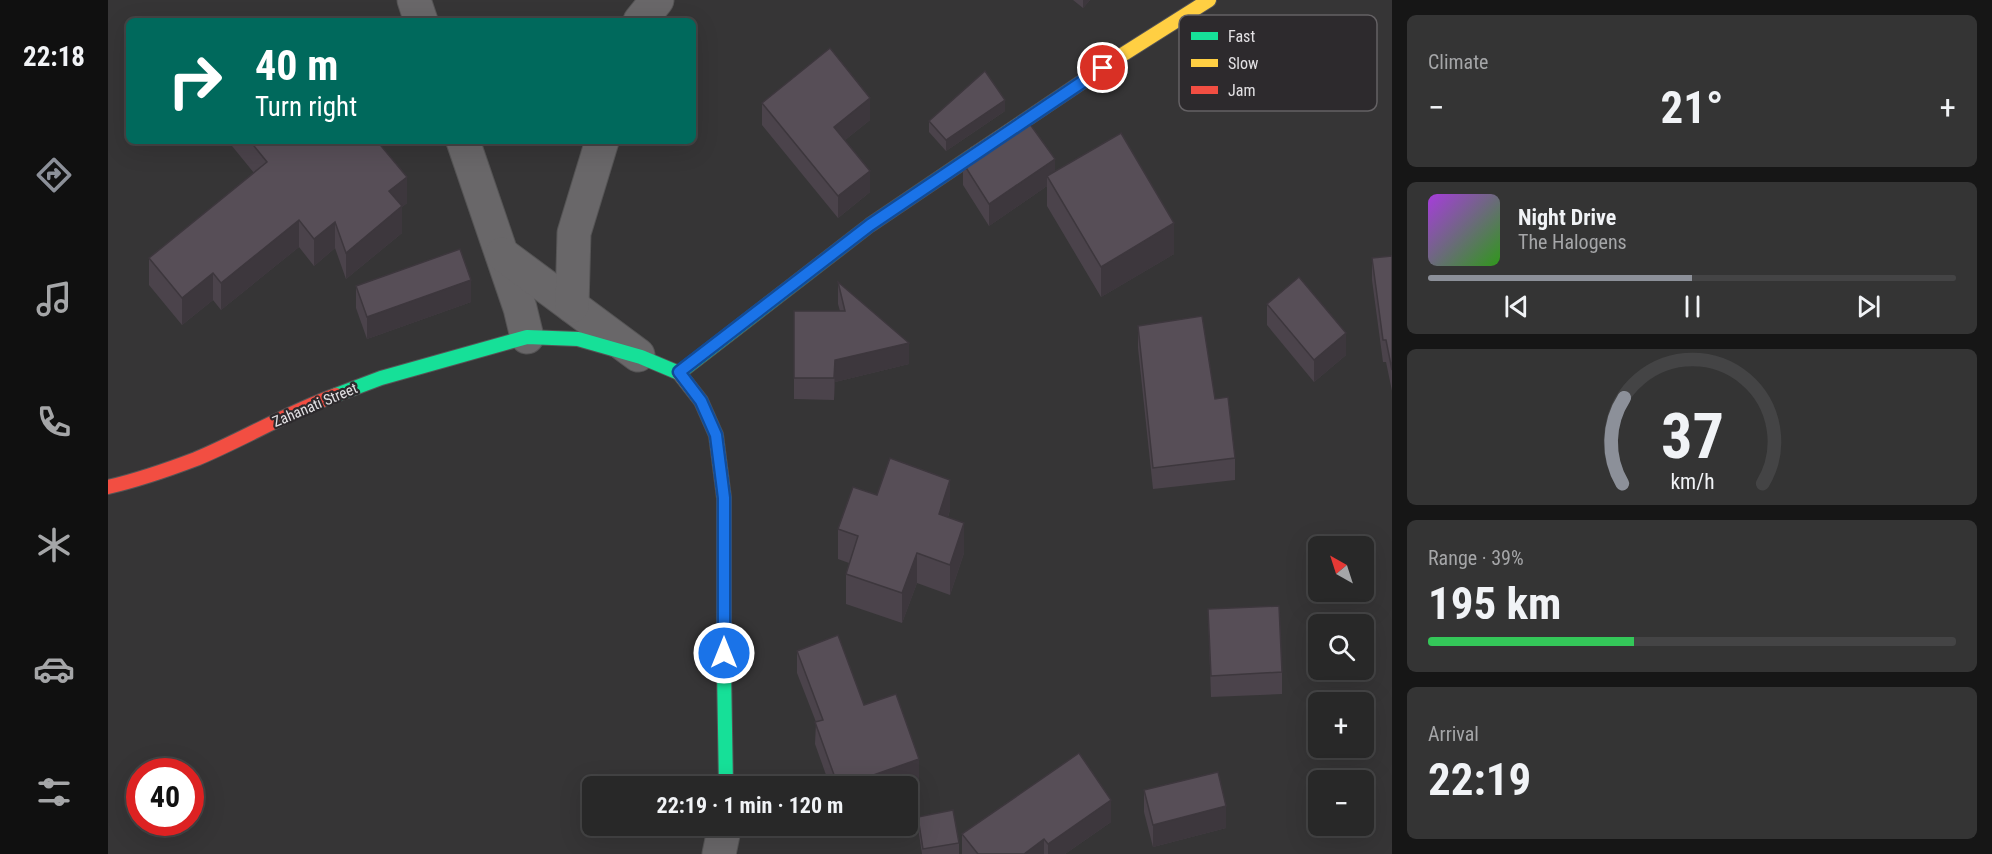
<!DOCTYPE html>
<html lang="en">
<head>
<meta charset="utf-8">
<style>
	body { margin:0; font-family:"Roboto Condensed",sans-serif; background:#343434; color:#f1f3f6; height:100vh; display:flex; flex-direction:column; font-size:22px; white-space:nowrap }
	* { box-sizing:border-box; margin:0 }
	p { font-size:20px; color:#a5a6a8 }
	.icon { flex:none; width:33px; height:33px; fill:none; stroke:currentColor; stroke-width:2; stroke-linecap:round; stroke-linejoin:round }
	.map { position:relative; flex:1; overflow:hidden }
	.sheet { display:flex; flex-direction:column; gap:15px; padding:15px; background:#161616; width:600px }
	.sheet>* { flex:none }
	.hud { position:absolute; left:18px; top:18px; width:570px; height:126px; border-radius:9px; box-shadow:0 6px 24px #0002,0 0 0 2px #444445; background:#00695c; color:#fff; overflow:hidden }
	.needle { width:39px; rotate:321deg }
	.controls { position:absolute; left:1200px; top:536px; display:grid; gap:12px }
	.controls a { display:grid; place-items:center; width:66px; height:66px; border-radius:9px; background:#282828; box-shadow:0 6px 24px #0002,0 0 0 2px #444445; font-size:30px }
	.speed { position:absolute; left:18px; top:758px; display:flex; gap:12px; font-size:30px; font-weight:700; text-align:center }
	.speed>* { display:grid; place-content:center; width:78px; height:78px; border-radius:50%; background:#282828; box-shadow:0 6px 24px #0002,0 0 0 2px #444445; line-height:1 }
	.speed .limit { border:9px solid #d22; background:#fff; color:#111 }
	.pin { position:absolute; display:grid; place-items:center; width:51px; height:51px; color:#fff; margin:-26px; border:3px solid #fff; border-radius:50%; box-shadow:0 2px 6px #0007 }
	.me { position:absolute; width:66px; margin:-33px; rotate:0deg; stroke-linejoin:round; filter:drop-shadow(0 0 4px #0008) }
	.turn { display:flex; align-items:center; gap:21px; height:126px; padding:0 30px; font-size:27px }
	.turn .icon { width:78px; height:78px; stroke-width:2.5 }
	.turn b { display:block; font-size:42px; line-height:51px }
	.big { font-size:45px; font-weight:700; line-height:1.1 }
	.sheet .tile { flex:1; display:flex; flex-direction:column; justify-content:center; gap:9px; min-width:0; padding:0 21px; border-radius:9px; background:#343434 }
	.sheet .dial { align-items:center; gap:0 }
	.dial svg { height:156px; overflow:visible; fill:none; stroke:#444445; stroke-width:7; stroke-linecap:round; text-anchor:middle }
	.dial text { fill:#f1f3f6; stroke:none }
	.song { display:flex; align-items:center; gap:18px }
	.cover { width:72px; height:72px; border-radius:9px; background:linear-gradient(135deg,hsl(280 70% 55%),hsl(110 70% 35%)) }
	.played { height:6px; border-radius:3px; background:linear-gradient(90deg,#8c9099 50%,#444445 50%) }
	.keys { display:flex; justify-content:space-around; direction:ltr }
	.heat { display:flex; justify-content:space-between; align-items:center; font-size:33px; direction:ltr }
	.charge { height:9px; border-radius:4px; background:linear-gradient(90deg,#34c759 39%,#444445 0) }
	.trip { position:absolute; left:474px; top:776px; width:336px; height:60px; border-radius:9px; background:#282828; box-shadow:0 6px 24px #0002,0 0 0 2px #444445; font-weight:700; line-height:60px; text-align:center }
	main { display:flex; flex:1; min-height:0 }
	.tabs { display:flex; flex-direction:column; width:108px; justify-content:space-around; align-items:center; background:#101010; color:#a5a6a8 }
	.tabs .icon { width:42px; height:42px }
	.tabs .active { color:#8c9099 }
	.tabs b { font-size:27px; color:#f1f3f6 }
	.map>svg:first-child { display:block }
	.lines { fill:none; stroke-linecap:round; stroke-linejoin:round }
	.street-casing { stroke:#555455; stroke-width:35 }
	.fast-casing { stroke:#555455; stroke-width:16 }
	.slow-casing { stroke:#555455; stroke-width:16 }
	.jam-casing { stroke:#555455; stroke-width:16 }
	.street { stroke:#696769; stroke-width:33 }
	.fast { stroke:#16e098; stroke-width:14 }
	.slow { stroke:#ffcf43; stroke-width:14 }
	.jam { stroke:#f24e42; stroke-width:14 }
	.wall { fill:#4b434b }
	.shaded-wall { fill:#3d373d }
	.building { fill:#574e57; stroke:#3d373d; stroke-width:1.5 }
	.route-casing { stroke:#114b97; stroke-width:15 }
	.route { stroke:#1a73e8; stroke-width:10 }
	.labels { text-anchor:middle; dominant-baseline:central; stroke-width:4.5; stroke-linejoin:round; paint-order:stroke }
	.street-label { font-size:15px; fill:#e3e1e4; stroke:#2d2a2d }
	.key { fill:#2d2a2d; stroke:#646164; stroke-width:1.5 }
	.key-label { font-size:16px; fill:#e3e1e4 }
</style>
</head>
<body>
<main>
<nav class="tabs">
<b>22:18</b>
<svg class="icon active" aria-label="directions" viewBox="0 0 24 24"><path d="M12 3l9 9-9 9-9-9zM9 14v-3h6M13 9l2 2-2 2"/></svg>
<svg class="icon" aria-label="music" viewBox="0 0 24 24"><path d="M9 18V5l10-2v13"/><circle cx="6" cy="18" r="3"/><circle cx="16" cy="16" r="3"/></svg>
<svg class="icon" aria-label="phone" viewBox="0 0 24 24"><path d="M5 4h4l2 5-3 2q2 4 5 5l2-3 5 2v4C11 20 4 13 5 4z"/></svg>
<svg class="icon" aria-label="climate" viewBox="0 0 24 24"><path d="M12 3v18M4 7l16 10M4 17L20 7"/></svg>
<svg class="icon" aria-label="car" viewBox="0 0 24 24"><path d="M5 17H2v-5l4-1 3-4h7l3 4 3 1v5h-3M9 17h6M6 11h13"/><circle cx="7" cy="17" r="2"/><circle cx="17" cy="17" r="2"/></svg>
<svg class="icon" aria-label="filters" viewBox="0 0 24 24"><path d="M4 7h16M4 17h16"/><circle cx="9" cy="7" r="2"/><circle cx="15" cy="17" r="2"/></svg>
</nav>
<div class="map">
<svg width="1284" height="854" viewBox="0 0 1284 854">
	<rect width="100%" height="100%" fill="#363536"/>
	<g class="lines">
		<g class="street-casing">
			<g id="street">
				<path d="M306 0 313 21"/>
				<path d="M532 21 549 0"/>
				<path d="M355 141 412 308 419 337"/>
				<path d="M394 254 530 355"/>
				<path d="M464 306 466 233 494 141"/>
				<path d="M611 854 617 825"/>
			</g>
		</g>
		<g class="fast-casing">
			<g id="fast">
				<path d="M571 373 762 225 867 154"/>
				<path d="M228 395 273 378 419 337 470 339 533 357 571 373"/>
				<path d="M616 671 618 786"/>
			</g>
		</g>
		<g class="slow-casing">
			<g id="slow">
				<path d="M867 154 1014 55 1101 0"/>
				<path d="M571 373 593 401 608 435 616 498V671"/>
			</g>
		</g>
		<g class="jam-casing">
			<path id="jam" d="M0 487C30 480 59 470 88 459 136 439 180 412 228 395"/>
		</g>
		<use href="#street" class="street"/>
		<use href="#fast" class="fast"/>
		<use href="#slow" class="slow"/>
		<use href="#jam" class="jam"/>
	</g>
	<g class="wall">
		<path d="M965 0H982L975 8Z"/>
		<path d="M654 103 762 120 737 140 762 192 730 218 654 125Z"/>
		<path d="M897 111 838 151 821 132V121Z"/>
		<path d="M124 141H269L299 203 294 207V233L238 279 227 248 206 266 191 247 113 310 105 300 74 325 41 285V258L146 173 124 146Z"/>
		<path d="M855 163 947 171 1066 254 993 297 939 206V186L881 226 855 185Z"/>
		<path d="M1284 256V391L1278 362H1275L1264 280V258Z"/>
		<path d="M730 282 801 364 727 382 726 400 686 399V311H732L730 304Z"/>
		<path d="M248 286 363 302 259 339 248 308Z"/>
		<path d="M1159 304 1238 355 1206 382 1159 325Z"/>
		<path d="M1030 326 1107 399 1127 458V480L1045 489 1030 348Z"/>
		<path d="M769 495 842 510 840 517 856 553 842 595 809 583 794 623 738 604V574L741 563 730 559V529Z"/>
		<path d="M1100 609 1174 672V694L1103 697Z"/>
		<path d="M689 651 756 705 811 781 796 786H722L707 744 708 722 689 673Z"/>
		<path d="M1036 790 1118 828 1045 847 1036 812Z"/>
		<path d="M810 817 851 843V854H814L810 828Z"/>
		<path d="M1003 822 957 854H854V834Z"/>
	</g>
	<g class="shaded-wall">
		<path d="M975 0H982L975 8Z"/>
		<path d="M762 98V120L726 149V127Z"/>
		<path d="M897 100V111L838 151V140Z"/>
		<path d="M947 159V181L939 176V186L881 226V204Z"/>
		<path d="M762 171V192L730 218V196Z"/>
		<path d="M299 177V203L294 207V233L238 279V253L281 191Z"/>
		<path d="M191 220V247L113 310V283Z"/>
		<path d="M227 222V248L206 266V239Z"/>
		<path d="M1066 223V254L993 297V267Z"/>
		<path d="M105 273V300L74 325V298Z"/>
		<path d="M363 280V302L259 339V317Z"/>
		<path d="M1238 333V355L1206 382V360Z"/>
		<path d="M801 343V364L727 382 726 400 727 360Z"/>
		<path d="M842 480V510L831 544V514Z"/>
		<path d="M856 523V553L842 595V565Z"/>
		<path d="M809 553V583L794 623V593Z"/>
		<path d="M811 759V781L796 786H734Z"/>
		<path d="M1003 800V822L957 854H940V844Z"/>
		<path d="M1118 806V828L1045 847V825Z"/>
		<path d="M936 839V854H916Z"/>
	</g>
	<g class="building">
		<path d="M722 48 762 98 726 127 762 171 730 196 654 103Z"/>
		<path d="M877 71 897 100 838 140 821 121Z"/>
		<path d="M919 120 947 159 881 204 855 163Z"/>
		<path d="M1013 133 1066 223 993 267 939 176Z"/>
		<path d="M142 141H269L299 177 281 191 294 206 238 253 227 222 206 239 191 220 113 283 105 273 74 298 41 258 159 162Z"/>
		<path d="M352 249 363 280 259 317 248 286Z"/>
		<path d="M1284 256V370L1278 340H1275L1264 258Z"/>
		<path d="M1191 277 1238 333 1206 360 1159 304Z"/>
		<path d="M730 282 801 343 727 360 726 378H686V311H737Z"/>
		<path d="M1094 316 1107 399 1120 397 1127 458 1045 468 1030 326Z"/>
		<path d="M782 458 842 480 831 514 856 523 842 565 809 553 794 593 738 574 750 536 730 529 745 487 769 495Z"/>
		<path d="M1171 606 1174 672 1103 676 1100 609Z"/>
		<path d="M730 635 756 705 788 694 811 759 734 786H730L707 722 715 720 689 651Z"/>
		<path d="M971 753 1003 800 940 844 936 839 916 854H870L854 834Z"/>
		<path d="M1110 772 1118 806 1045 825 1036 790Z"/>
		<path d="M845 810 851 843 815 849 810 817Z"/>
	</g>
	<g class="lines">
		<g class="route-casing">
			<path id="route" d="M616 653V498L608 435 593 401 571 372 762 225 995 68"/>
		</g>
		<use href="#route" class="route"/>
	</g>
	<g class="labels">
		<g class="street-label">
			<text transform="translate(207 405) rotate(-23)">Zahanati Street</text>
		</g>
	</g>
	<rect x="1071" y="15" width="198" height="96" rx="9" class="key"/>
	<rect x="1083" y="32" width="27" height="8" fill="#16e098"/>
	<rect x="1083" y="59" width="27" height="8" fill="#ffcf43"/>
	<rect x="1083" y="86" width="27" height="8" fill="#f24e42"/>
	<g class="key-label">
		<text x="1120" y="42">Fast</text>
		<text x="1120" y="69">Slow</text>
		<text x="1120" y="96">Jam</text>
	</g>
</svg>
<div class="controls">
<a><svg class="needle" viewBox="-14 -14 28 28"><path d="M0-13l5 13h-10z" fill="#e53935"/><path d="M0 13l5-13h-10z" fill="#a5a6a8"/></svg></a>
<a><svg class="icon" aria-label="search" viewBox="0 0 24 24"><circle cx="10" cy="10" r="6"/><path d="M15 15l6 6"/></svg></a>
<a>+</a>
<a>−</a>
</div>
<div class="speed"><div class="limit">40</div></div>
<div class="pin" style="left:995px;top:68px;background:#d93025"><svg class="icon" aria-label="arrive" viewBox="0 0 24 24"><path d="M6 21V4h12l-3 4 3 4H6"/></svg></div>
<svg class="me" style="left:616px;top:653px" viewBox="-20 -20 40 40"><circle r="17" fill="#1a73e8" stroke="#fff" stroke-width="3"/><path d="M0-11L8 9 0 5-8 9z" fill="#fff"/></svg>
<div class="trip">22:19 · 1 min · 120 m</div>
<div class="hud">
<div class="turn"><svg class="icon" aria-label="right" viewBox="0 0 24 24"><path d="M7 20v-9h11M14 6l5 5-5 5"/></svg><div><b>40 m</b>Turn right</div></div>
</div>
</div>
<section class="sheet">
<div class="tile"><p>Climate</p>
<div class="heat"><a>−</a><b class="big">21°</b><a>+</a></div>
</div>
<div class="tile">
<div class="song"><i class="cover"></i><div><b>Night Drive</b><p>The Halogens</p></div></div>
<div class="played"></div>
<div class="keys"><svg class="icon" aria-label="previous" viewBox="0 0 24 24"><path d="M18 5L8 12l10 7zM5 5v14"/></svg><svg class="icon" aria-label="pause" viewBox="0 0 24 24"><path d="M8 5v14M16 5v14"/></svg><svg class="icon" aria-label="next" viewBox="0 0 24 24"><path d="M6 5l10 7-10 7zM19 5v14"/></svg></div>
</div>
<div class="tile dial"><svg viewBox="0 0 100 80">
<path d="M14 69A42 42 0 1 1 86 69"/>
<path d="M14 69A42 42 0 0 1 15 25" stroke="#8c9099"/>
<text x="50" y="56" font-size="32" font-weight="700">37</text>
<text x="50" y="72" font-size="11">km/h</text>
</svg></div>
<div class="tile"><p>Range · 39%</p><b class="big">195 km</b><div class="charge"></div></div>
<div class="tile"><p>Arrival</p><b class="big">22:19</b></div>
</section>
</main>
</body>
</html>
